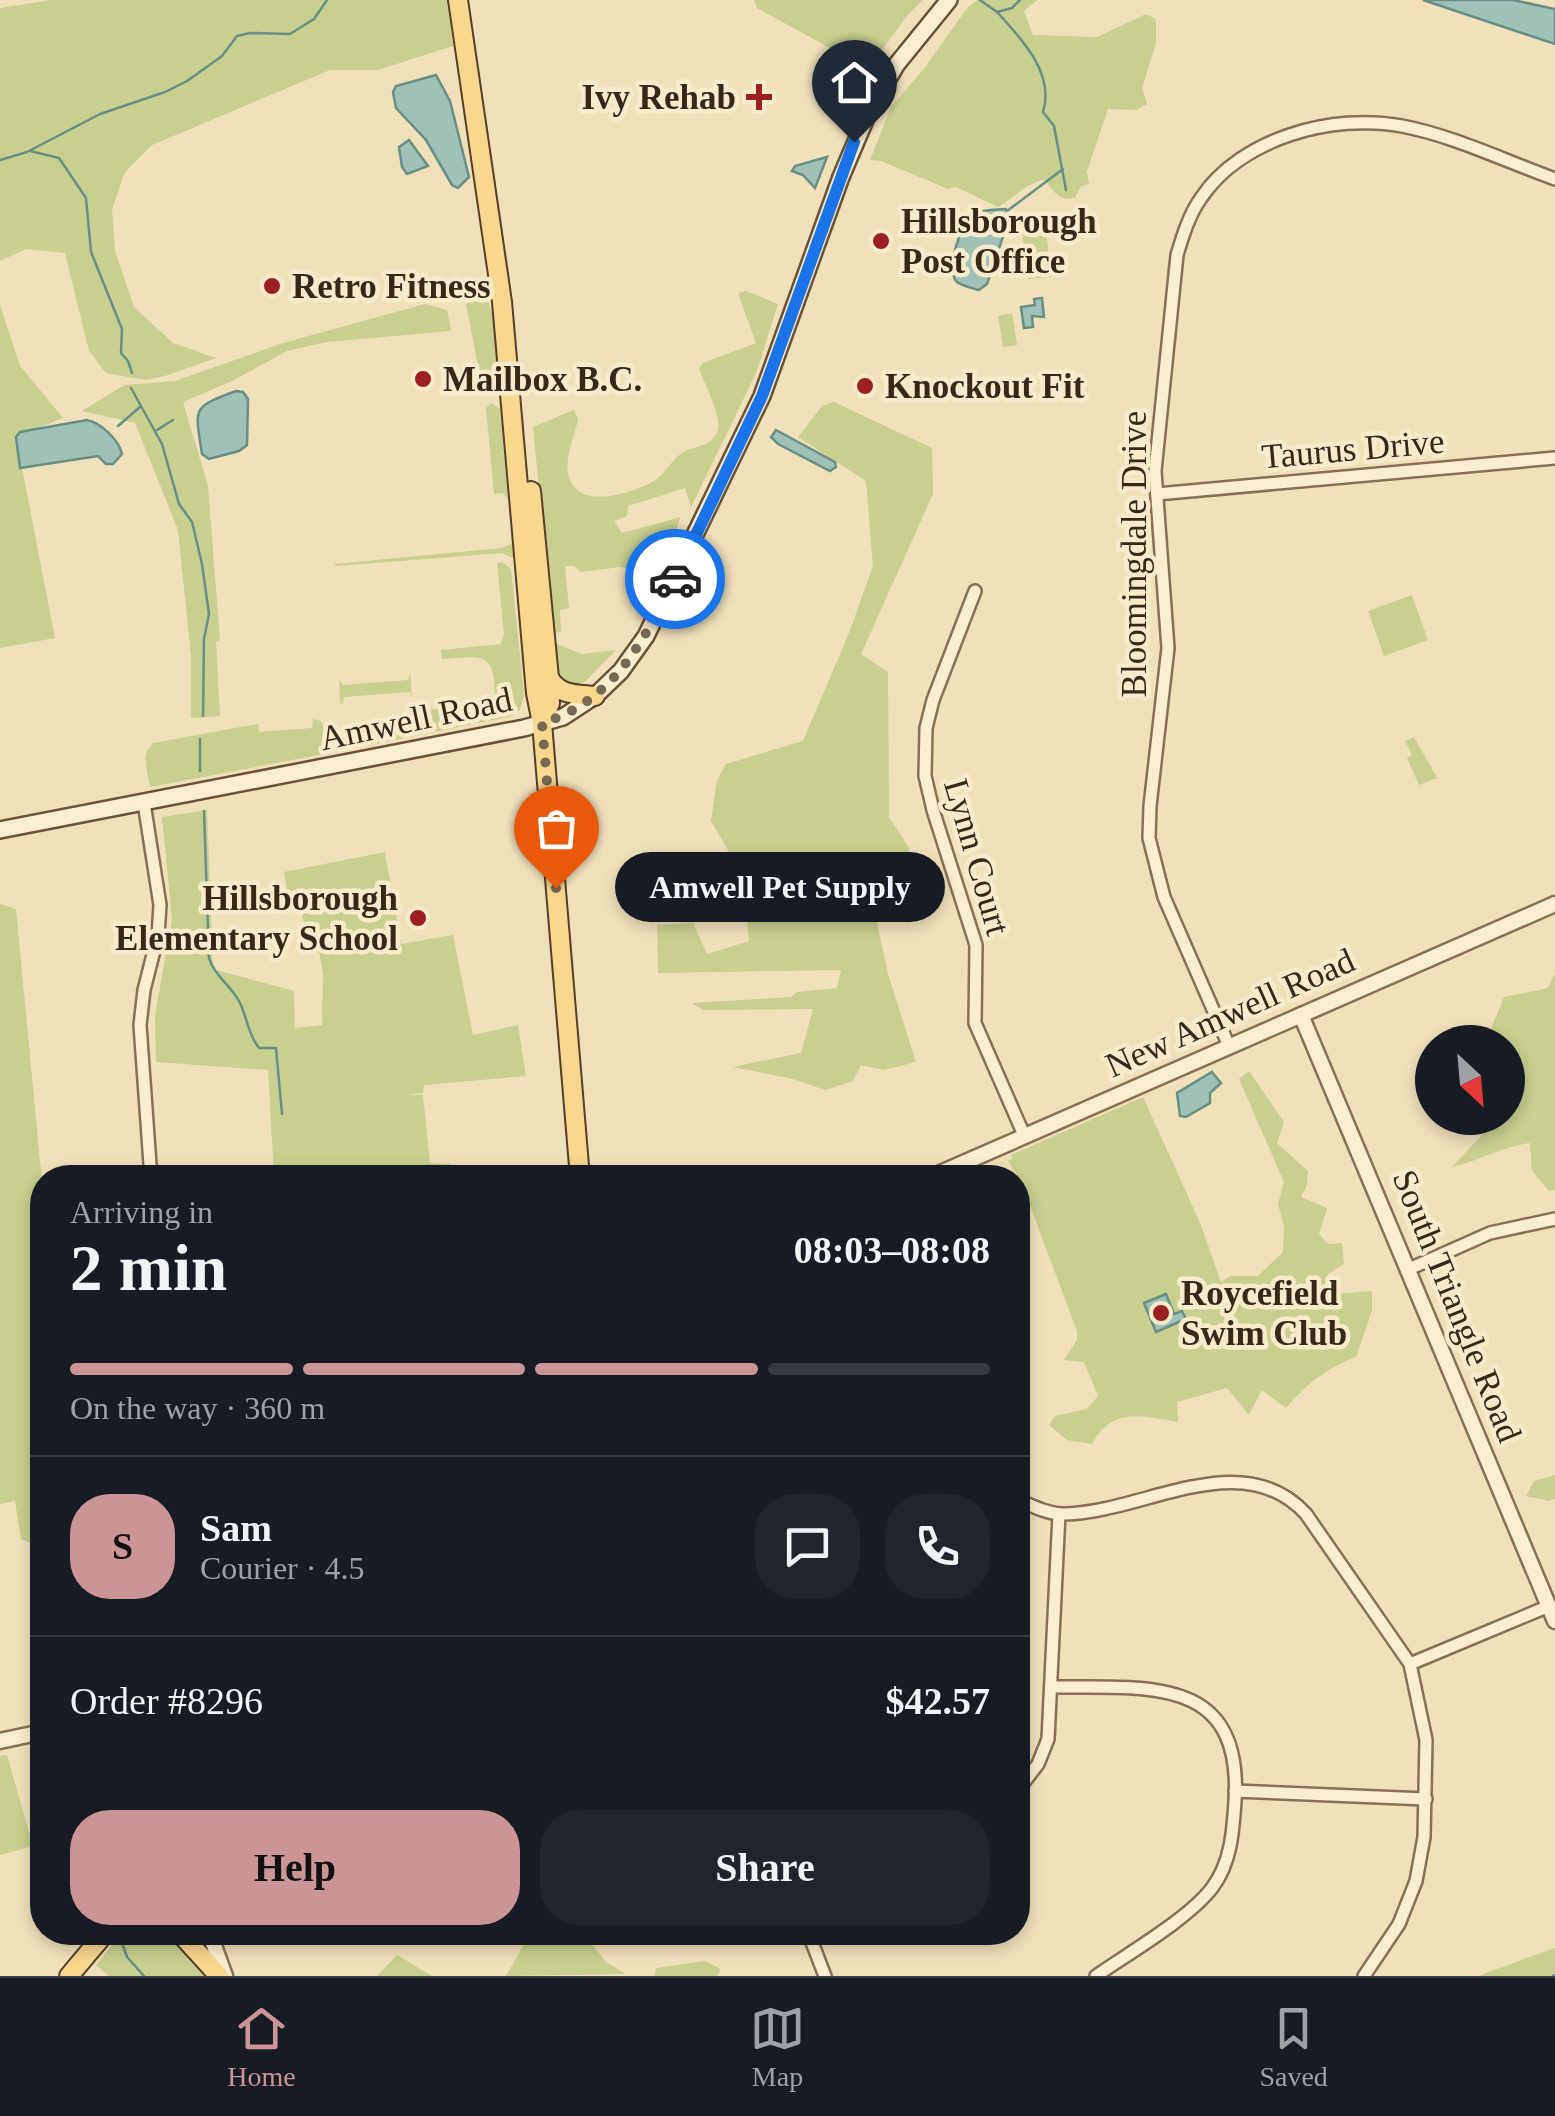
<!DOCTYPE html>
<meta charset="utf-8">
<style>
:root{--surface:#171b24;--page:#20242c;--text:#f1f3f6;--muted:#9ea1a6;--line:#363941;--accent:#cb9496}
body{margin:0;font-family:"Times New Roman",serif;background:var(--page);color:var(--text);height:100vh;display:flex;flex-direction:column;font-size:38px;white-space:nowrap}
*{box-sizing:border-box;margin:0}
p{font-size:32px;color:var(--muted)}
.icon{flex:none;width:55px;height:55px;fill:none;stroke:currentColor;stroke-width:2;stroke-linecap:round;stroke-linejoin:round}
.map{position:relative;flex:1;overflow:hidden}
.drawer{position:absolute;left:30px;top:1165px;width:1000px;height:780px;display:flex;flex-direction:column;background:var(--surface);border-radius:40px;box-shadow:0 5px 15px #0003}
.drawer>*{flex:none}
.needle{width:65px;rotate:154deg}
.buttons{position:absolute;left:1415px;top:1025px;display:grid;gap:20px}
.buttons a{display:grid;place-items:center;width:110px;height:110px;border-radius:50%;background:var(--surface);box-shadow:0 5px 15px #0003;font-size:50px}
.pin{position:absolute;display:grid;place-items:center;width:85px;height:85px;color:#fff;margin:-102px -42px;border-radius:50% 50% 50% 0;rotate:-45deg;box-shadow:0 0 10px #0007}
.pin .icon{rotate:45deg}
.courier{position:absolute;display:grid;place-items:center;width:100px;height:100px;margin:-50px;border:8px solid #1a73e8;border-radius:50%;background:#fff;color:#222;box-shadow:0 2px 12px #0007}
.bubble{position:absolute;height:70px;border-radius:35px;background:var(--surface);box-shadow:0 5px 15px #0003;font-size:32px;font-weight:700;line-height:70px;text-align:center}
.headline em{font-style:normal;font-weight:700}
.headline div{display:flex;flex-direction:column-reverse}
.headline{display:flex;align-items:center;justify-content:space-between;height:170px;padding:0 40px}
h1{font-size:65px;font-weight:700;line-height:75px}
.bar{display:grid;grid-template-columns:repeat(4,1fr);gap:15px 10px;align-content:center;height:120px;padding:0 40px}
.bar i{height:12px;border-radius:8px;background:var(--line)}
.bar .current{background:var(--accent)}
.bar p{grid-column:span 4}
.line{display:flex;align-items:center;gap:25px;padding:0 40px;border-top:2px solid var(--line)}
.line div{flex:1}
.round{display:grid;place-items:center;flex:none;width:105px;height:105px;border-radius:40px;background:var(--page)}
.cta{display:flex;gap:20px;margin-top:auto;padding:20px 40px}
.cta a{flex:1;height:115px;border-radius:40px;background:var(--accent);color:#111;font-size:40px;font-weight:700;line-height:115px;text-align:center}
.cta a+a{background:var(--page);color:var(--text)}
.tab-bar{display:flex;justify-content:space-around;align-items:center;height:140px;border-top:2px solid var(--line);background:var(--surface);font-size:28px;color:var(--muted)}
.tab-bar a{display:grid;justify-items:center;gap:5px}
.tab-bar .current{color:var(--accent)}
.map>svg:first-child{display:block}
.green{fill:#c8cf8f}
.water{fill:#a0c1b7;stroke:#678f85;stroke-width:2.5}
.lines{fill:none;stroke-linecap:round;stroke-linejoin:round}
.stream{stroke:#678f85;stroke-width:2.5}
.minor-casing{stroke:#897054;stroke-width:16}
.tertiary-casing{stroke:#897054;stroke-width:19}
.secondary-casing{stroke:#6b5137;stroke-width:20}
.primary-casing{stroke:#563e29;stroke-width:22}
.minor{stroke:#fbeecf;stroke-width:11}
.tertiary{stroke:#fbeecf;stroke-width:14}
.secondary{stroke:#fbeecf;stroke-width:15}
.primary{stroke:#f8d78f;stroke-width:18}
.done{stroke:#786952;stroke-width:10;stroke-dasharray:0 18}
.route{stroke:#1a73e8;stroke-width:12}
.poi-dot{fill:#9c2021;stroke:#f8ebcb;stroke-width:4}
.labels{text-anchor:middle;dominant-baseline:central;stroke-width:9;stroke-linejoin:round;paint-order:stroke}
.poi-label{font-size:35px;font-weight:bold;fill:#37281a;stroke:#f8ebcb;text-anchor:start}
.street-label{font-size:35px;fill:#37281a;stroke:#f8ebcb}
</style>
<div class="map">
<svg width="1555" height="1976" viewBox="0 0 1555 1976">
<rect width="100%" height="100%" fill="#f1e1bb"/>
<g class="green">
<polygon points="51,0 447,0 453,46 378,70 330,70 152,145 125,172 112,209 115,251 134,307 173,343 216,358 165,376 145,380 106,373 89,351 65,253 26,249 0,261 0,8"/>
<polygon points="754,0 923,0 907,16 868,69 757,8"/>
<path d="M978 0H1037L1024 11 1033 35 1097 37 1146 14 1156 19V43L1142 88 1147 104 1136 110 1108 109 1087 171 1089 184 1081 186 1075 198C1057 201 1055 191 1044 180 1026 183 1014 198 998 207L956 187 948 189 881 161 870 160 891 107 923 70 968 7Z"/>
<polygon points="1046,229 1051,277 1028,279 1022,231"/>
<polygon points="482,291 490,292 487,298 494,320 497,366 481,381 466,304 472,294"/>
<path d="M746 291 778 304 757 371 691 507 685 488 628 506 627 516 614 521 622 533 681 517C673 536 669 561 648 566L644 560 638 562 636 570 620 567 581 572 574 566H565L569 608 560 610 561 632 553 633 533 427 574 410 578 419C575 435 565 457 568 473 575 512 631 494 654 481 665 475 671 460 682 453 694 445 715 448 718 428 720 411 705 385 699 369L703 363 756 343 738 293Z"/>
<polygon points="425,304 447,310 451,331 327,342 287,351 232,381 183,402 208,486 220,640 216,642 220,716 191,718 191,656 178,530 135,423 82,411 124,385 175,381 283,343"/>
<polygon points="0,305 20,366 63,418 16,437 55,638 0,648"/>
<polygon points="1012,313 1017,345 1003,347 998,316"/>
<polygon points="834,402 932,448 933,494 861,654 888,672 889,817 910,849 893,892 875,913 888,974 916,1062 883,1070 861,1065 853,1081 825,1090 793,1079 733,1067 801,1053 813,1009 703,1010 692,1003 791,997 797,992 837,988 841,970 658,973 657,925 693,923 707,954 749,941 742,874 711,821 717,780 726,764 803,741 849,633 873,566 866,481 798,437 822,406"/>
<polygon points="491,403 500,409 508,499 503,493 494,494 486,408"/>
<polygon points="513,543 515,559 502,553 337,566 334,564 502,548"/>
<path d="M502 562 511 569 524 695 520 710 512 716 356 748 348 742 345 724 413 719V711L485 705 495 698C495 651 483 656 442 659L441 650 501 644 504 634 497 563Z"/>
<polygon points="1412,595 1428,640 1384,656 1368,611"/>
<polygon points="557,644 582,654 616,650 586,681 574,687 557,683 553,646"/>
<polygon points="410,672 412,699 410,692 344,697 343,704 340,703 339,679 343,685 408,680"/>
<path d="M313 719 321 721 325 732 324 754 150 787C148 772 140 754 153 743L258 724 259 732 312 728Z"/>
<polygon points="1414,737 1437,778 1419,785 1407,758 1412,755 1405,741"/>
<polygon points="207,810 213,969 294,991 295,1028 322,1025 323,973 316,935 307,936 301,909 287,889 284,872 385,852 401,944 453,935 473,1035 518,1025 526,1076 424,1085 423,1093 405,1095 423,1095 430,1163 450,1164 453,1177 274,1177 268,1070 156,1062 155,1015 172,920 162,817"/>
<polygon points="0,904 16,909 42,1182 42,1548 21,1539 15,1501 0,1504"/>
<path d="M1555 973V1190L1549 1191 1532 1171 1530 1143C1503 1146 1479 1161 1452 1167L1492 1124 1490 1118H1508V1042H1482L1486 1041 1504 997 1548 988Z"/>
<path d="M1249 1071 1284 1122 1277 1143 1308 1171 1307 1185 1301 1197 1327 1208 1319 1234 1328 1244 1342 1243 1344 1264 1328 1274 1324 1295 1372 1291V1311L1356 1357C1326 1369 1307 1383 1286 1408L1262 1390 1249 1415 1227 1388 1177 1402 1178 1422C1143 1416 1112 1406 1092 1444L1067 1440 1049 1425 1055 1416 1087 1409 1098 1396 1084 1362 1064 1360 1077 1340V1331L1020 1179 1008 1161 1012 1159 1011 1155 1143 1097 1201 1225 1221 1282 1230 1276H1258L1283 1252 1284 1226 1278 1204 1284 1182 1239 1079Z"/>
<polygon points="1555,1475 1555,1499 1548,1501 1526,1496 1534,1481"/>
<polygon points="7,1755 33,1846 0,1855 0,1756"/>
<polygon points="531,1932 583,1933 606,1962 626,1974 506,1976"/>
<path d="M122 1933C179 1933 171 1932 205 1976H109L96 1965Z"/>
<polygon points="1555,1948 1555,1976 1480,1976 1488,1972"/>
<polygon points="397,1955 432,1976 377,1976"/>
<polygon points="705,1961 721,1969 717,1976 655,1976 656,1968"/>
</g>
<g class="water">
<polygon points="1423,0 1513,0 1555,9 1555,44"/>
<polygon points="436,75 450,101 469,177 458,188 452,185 426,140 396,108 393,92 396,86"/>
<polygon points="409,140 428,166 407,174 402,167 399,147"/>
<polygon points="827,157 815,188 803,175 792,171 795,166"/>
<path d="M1006 209 1010 216 987 284 979 290C972 288 961 286 956 281 946 269 961 220 974 214 983 209 997 210 1006 209Z"/>
<polygon points="1042,298 1044,317 1032,316 1033,327 1024,328 1021,307 1035,305 1034,299"/>
<path d="M236 391 243 392 248 399 247 445 239 451 209 459 202 454C195 407 191 408 236 391Z"/>
<path d="M87 420C101 423 119 440 122 454L113 464H106L98 456 20 468 16 437 20 432Z"/>
<polygon points="776,430 835,462 836,467 830,471 778,444 771,437"/>
<polygon points="1212,1072 1221,1083 1210,1093 1210,1103 1186,1117 1180,1116 1177,1093"/>
<polygon points="1166,1294 1174,1314 1182,1311 1186,1319 1156,1332 1144,1303"/>
</g>
<g class="lines">
<g class="stream">
<polyline points="980,0 997,12 1012,8 1020,0"/>
<path d="M997 12C1022 39 1055 74 1043 112L1054 126 1066 190"/>
<polyline points="30,151 59,158 86,198 91,252 122,329 121,353 128,361 132,373"/>
<polyline points="0,160 27,152 100,114 165,92 187,81 222,56 237,36 250,33 290,34 314,19 327,0"/>
<polyline points="1007,211 1063,169"/>
<polyline points="131,388 162,444 179,504 192,522 202,564 209,614 204,639 203,716"/>
<polyline points="118,426 140,407"/>
<polyline points="157,430 173,420"/>
<polyline points="200,771 200,739"/>
<path d="M204 811 209 958C214 975 230 985 239 1001 247 1016 248 1035 259 1048H276L282 1114"/>
<polyline points="121,1940 127,1957 144,1976"/>
<polyline points="1553,1976 1555,1975"/>
</g>
<defs>
<g id="minor">
<polyline points="1157,494 1555,458"/>
<polyline points="975,591 933,700 926,728 925,776 933,810 976,945 975,1023 1024,1135"/>
<polyline points="144,803 160,905 158,935 144,990 140,1025 151,1178"/>
<path d="M1229 1046 1164 897 1149 838 1150 806 1168 648 1155 471 1177 255C1183 235 1189 215 1201 198 1241 138 1333 113 1402 126 1454 136 1505 161 1555 179"/>
<polyline points="1409,1269 1490,1233 1555,1219"/>
<path d="M1018 1500C1031 1505 1047 1514 1062 1514 1142 1514 1241 1443 1306 1514L1410 1664 1426 1740 1424 1837 1416 1881 1399 1924 1364 1976"/>
<polyline points="1410,1664 1549,1606"/>
<path d="M1052 1687C1146 1688 1243 1674 1235 1801 1233 1832 1231 1863 1212 1888 1188 1919 1129 1953 1096 1976"/>
<polyline points="1018,1790 1038,1764 1048,1739 1059,1514"/>
<polyline points="1235,1791 1426,1799"/>
<polyline points="808,1932 825,1976"/>
</g>
<g id="tertiary">
<polyline points="1301,1015 1555,1621"/>
<polyline points="929,1178 1555,904"/>
<polyline points="0,1741 42,1732"/>
<polyline points="209,1932 225,1976"/>
</g>
<polyline id="secondary" points="0,830 524,728 563,717 595,696 621,671 646,636 762,396 841,177 869,111 897,64 949,0"/>
<g id="primary">
<polyline points="458,0 502,302 536,693 542,723 580,1178"/>
<polyline points="531,491 549,678 550,703 544,718"/>
<path d="M549 678C560 696 576 694 595 696"/>
<polyline points="179,1932 219,1976"/>
<polyline points="69,1976 106,1932"/>
</g>
</defs>
<use href="#minor" class="minor-casing"/>
<use href="#tertiary" class="tertiary-casing"/>
<use href="#secondary" class="secondary-casing"/>
<use href="#primary" class="primary-casing"/>
<use href="#minor" class="minor"/>
<use href="#tertiary" class="tertiary"/>
<use href="#secondary" class="secondary"/>
<use href="#primary" class="primary"/>
</g>
<g class="lines">
<path class="done" d="M556 888 542 723C613 702 644 640 675 579"/>
<polyline class="route" points="675,579 762,396 854,142"/>
</g>
<g class="poi-dot">
<path d="M754 82h10v10h10v10h-10v10h-10v-10h-10v-10h10z"/>
<circle cx="881" cy="241" r="10"/>
<circle cx="272" cy="286" r="10"/>
<circle cx="423" cy="379" r="10"/>
<circle cx="865" cy="386" r="10"/>
<circle cx="418" cy="918" r="10"/>
<circle cx="1161" cy="1313" r="10"/>
</g>
<g class="labels">
<g class="poi-label">
<text x="736" y="97" text-anchor="end">Ivy Rehab</text>
<text x="901" y="221">Hillsborough<tspan x="901" dy="40">Post Office</tspan></text>
<text x="292" y="286">Retro Fitness</text>
<text x="443" y="379">Mailbox B.C.</text>
<text x="885" y="386">Knockout Fit</text>
<text x="398" y="898" text-anchor="end">Hillsborough<tspan x="398" dy="40">Elementary School</tspan></text>
<text x="1181" y="1293">Roycefield<tspan x="1181" dy="40">Swim Club</tspan></text>
</g>
<g class="street-label">
<text transform="translate(1353 449) rotate(-5)">Taurus Drive</text>
<text transform="translate(1134 554) rotate(-90)">Bloomingdale Drive</text>
<text transform="translate(416 719) rotate(-12)">Amwell Road</text>
<text transform="translate(977 857) rotate(74)">Lynn Court</text>
<text transform="translate(1230 1013) rotate(-24)">New Amwell Road</text>
<text transform="translate(1457 1306) rotate(68)">South Triangle Road</text>
</g>
</g>
</svg>
<div class="buttons">
<a><svg class="needle" viewBox="-14 -14 28 28"><path d="M0-13l5 13h-10z" fill="#e53935"/><path d="M0 13l5-13h-10z" fill="#9ea1a6"/></svg></a>
</div>
<div class="pin" style="left:556px;top:888px;background:#ea580c"><svg class="icon" aria-label="bag" viewBox="0 0 24 24"><path d="M5 8h14l-1 12H6zM9 8a3 3 0 0 1 6 0"/></svg></div>
<div class="pin" style="left:854px;top:142px;background:#1f2937"><svg class="icon" aria-label="home" viewBox="0 0 24 24"><path d="M3 11l9-7 9 7M6 9v11h12V9"/></svg></div>
<div class="courier" style="left:675px;top:579px"><svg class="icon" aria-label="car" viewBox="0 0 24 24"><path d="M5 17H2v-5l4-1 3-4h7l3 4 3 1v5h-3M9 17h6M6 11h13"/><circle cx="7" cy="17" r="2"/><circle cx="17" cy="17" r="2"/></svg></div>
<div class="bubble" style="left:615px;top:852px;width:330px">Amwell Pet Supply</div>
<section class="drawer">
<div class="headline"><div><h1>2 min</h1><p>Arriving in</p></div><em>08:03–08:08</em></div>
<div class="bar"><i class="current"></i><i class="current"></i><i class="current"></i><i></i><p>On the way · 360 m</p></div>
<div class="line" style="height:180px"><b class="round" style="background:var(--accent);color:#111">S</b><div><b>Sam</b><p>Courier · 4.5</p></div><a class="round"><svg class="icon" aria-label="chat" viewBox="0 0 24 24"><path d="M4 5h16v11H9l-5 4z"/></svg></a><a class="round"><svg class="icon" aria-label="phone" viewBox="0 0 24 24"><path d="M5 4h4l2 5-3 2q2 4 5 5l2-3 5 2v4C11 20 4 13 5 4z"/></svg></a></div>
<div class="line" style="height:130px"><div>Order #8296</div><b>$42.57</b></div>
<div class="cta"><a>Help</a><a>Share</a></div>
</section>
</div>
<nav class="tab-bar">
<a class="current"><svg class="icon" aria-label="home" viewBox="0 0 24 24"><path d="M3 11l9-7 9 7M6 9v11h12V9"/></svg>Home</a>
<a><svg class="icon" aria-label="map" viewBox="0 0 24 24"><path d="M3 6l6-2 6 2 6-2v14l-6 2-6-2-6 2zM9 4v14M15 6v14"/></svg>Map</a>
<a><svg class="icon" aria-label="saved" viewBox="0 0 24 24"><path d="M7 4h10v16l-5-4-5 4z"/></svg>Saved</a>
</nav>
